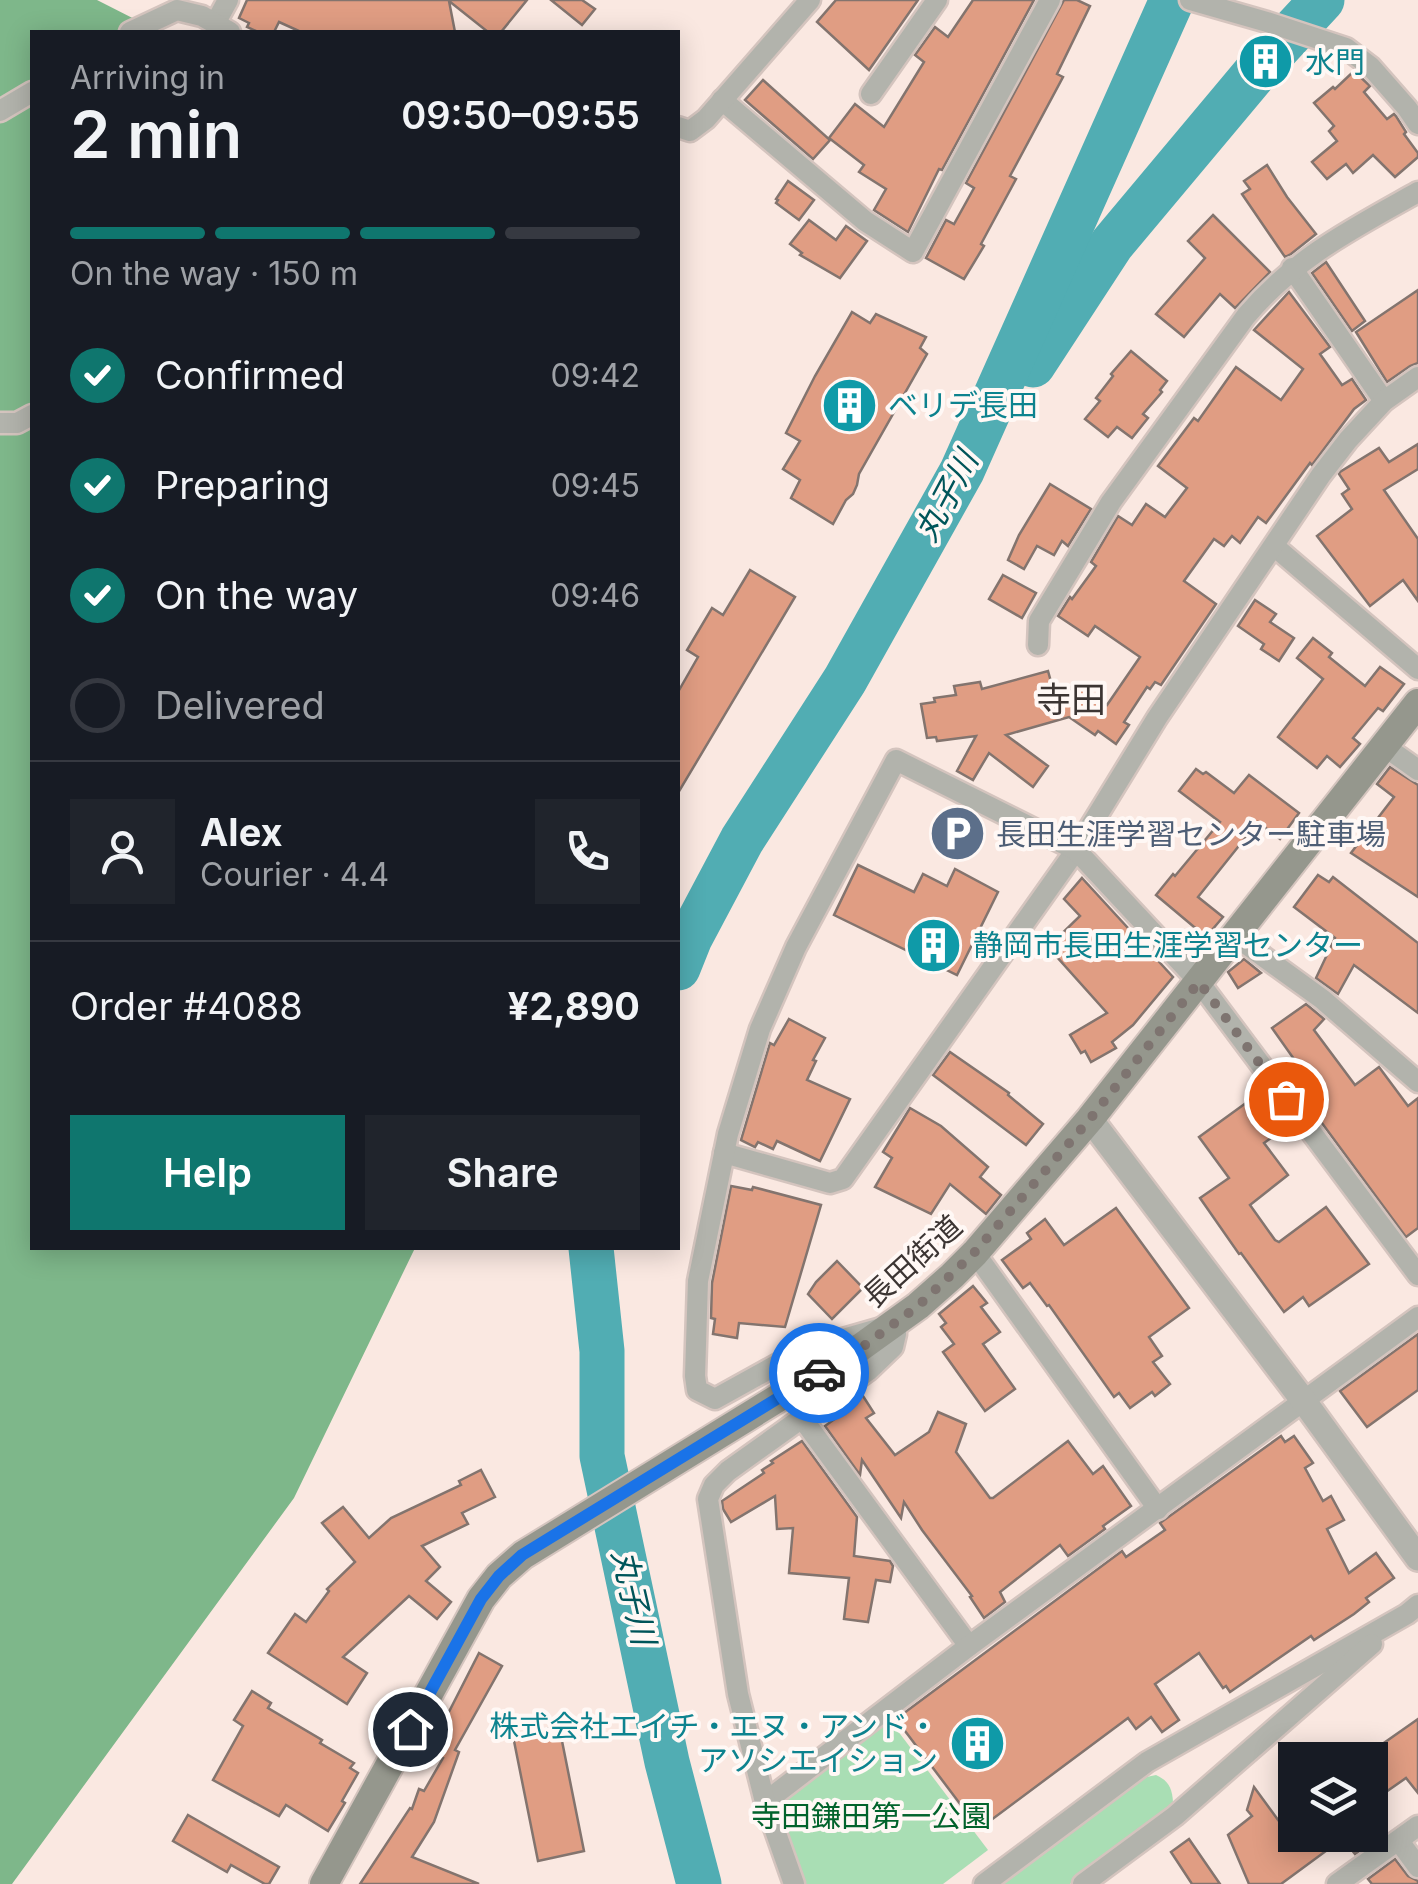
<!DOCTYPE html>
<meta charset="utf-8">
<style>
:root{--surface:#171b24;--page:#20242c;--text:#f1f3f6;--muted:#9ea1a6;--line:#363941;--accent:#0f766e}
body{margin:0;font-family:Inter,"Noto Sans JP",sans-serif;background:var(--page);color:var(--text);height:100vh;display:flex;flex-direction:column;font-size:38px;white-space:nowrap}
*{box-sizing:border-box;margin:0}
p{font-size:32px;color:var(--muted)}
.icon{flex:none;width:55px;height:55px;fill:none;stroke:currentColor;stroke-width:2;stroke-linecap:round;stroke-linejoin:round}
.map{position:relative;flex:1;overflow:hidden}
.panel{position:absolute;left:30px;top:30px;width:650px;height:1220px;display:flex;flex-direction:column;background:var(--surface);border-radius:0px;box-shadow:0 5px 25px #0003}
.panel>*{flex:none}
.buttons{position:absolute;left:1278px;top:1742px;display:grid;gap:20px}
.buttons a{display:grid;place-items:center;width:110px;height:110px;border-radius:0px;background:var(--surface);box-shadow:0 5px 25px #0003;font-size:50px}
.pin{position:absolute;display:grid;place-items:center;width:85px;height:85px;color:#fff;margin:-42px;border:5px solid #fff;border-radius:50%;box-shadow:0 2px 10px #0007}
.courier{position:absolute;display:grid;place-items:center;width:100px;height:100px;margin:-50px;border:8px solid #1a73e8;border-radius:50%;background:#fff;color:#222;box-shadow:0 2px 12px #0007}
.overview em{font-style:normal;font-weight:600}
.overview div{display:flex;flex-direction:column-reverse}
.overview{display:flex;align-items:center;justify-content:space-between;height:170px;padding:0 40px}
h1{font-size:65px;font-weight:600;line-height:75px}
.bar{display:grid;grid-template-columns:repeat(4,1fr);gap:15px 10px;align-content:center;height:120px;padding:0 40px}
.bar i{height:12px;border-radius:8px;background:var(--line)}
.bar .current{background:var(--accent)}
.bar p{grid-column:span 4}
.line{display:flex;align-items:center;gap:25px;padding:0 40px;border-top:2px solid var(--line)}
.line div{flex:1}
.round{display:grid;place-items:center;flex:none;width:105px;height:105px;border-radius:0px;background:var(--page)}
ol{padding:0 40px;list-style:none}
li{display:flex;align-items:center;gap:30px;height:110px}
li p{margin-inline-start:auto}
li .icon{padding:10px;border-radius:50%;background:var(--accent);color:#fff;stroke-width:4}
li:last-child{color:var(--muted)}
li i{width:55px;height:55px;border:5px solid var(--line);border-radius:50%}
.button{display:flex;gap:20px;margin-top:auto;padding:20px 40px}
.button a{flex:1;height:115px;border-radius:0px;background:var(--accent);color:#fff;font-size:40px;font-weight:600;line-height:115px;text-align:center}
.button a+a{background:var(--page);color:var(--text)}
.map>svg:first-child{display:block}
.green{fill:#a9deb4}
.forest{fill:#7eb78a}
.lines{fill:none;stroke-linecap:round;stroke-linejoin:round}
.river{stroke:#51adb3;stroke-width:45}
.building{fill:#e09d83;stroke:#83746e;stroke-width:2.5}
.minor-casing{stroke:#d4c4be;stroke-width:25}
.tertiary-casing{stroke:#d4c4be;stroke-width:30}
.secondary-casing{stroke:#d4c4be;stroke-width:32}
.minor{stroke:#b2b3ac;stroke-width:20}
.tertiary{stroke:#b2b3ac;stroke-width:25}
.secondary{stroke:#95978d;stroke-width:28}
.done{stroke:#7e7470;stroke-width:10;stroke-dasharray:0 18}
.route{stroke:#1a73e8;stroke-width:12}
.labels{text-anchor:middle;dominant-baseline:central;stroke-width:8;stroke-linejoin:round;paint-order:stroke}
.culture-label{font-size:30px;fill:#0d838f;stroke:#fff8f5;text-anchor:start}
.service-label{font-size:30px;fill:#4e5e75;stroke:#fff8f5;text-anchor:start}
.street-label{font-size:30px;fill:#3c3533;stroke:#fff8f5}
.park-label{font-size:30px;fill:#02632c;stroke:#fff8f5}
.water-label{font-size:32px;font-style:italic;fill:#00555a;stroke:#fff8f5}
.quarter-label{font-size:35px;fill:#3c3533;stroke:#fff8f5}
</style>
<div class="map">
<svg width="1418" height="1884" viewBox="0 0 1418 1884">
<rect width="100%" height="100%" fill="#fae8e1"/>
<g class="green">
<polygon points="888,1718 988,1850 943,1884 805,1884 777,1800"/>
<path d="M1156 1775C1169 1781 1172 1788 1173 1802L1165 1813 1070 1884H1001L1130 1785 1142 1778Z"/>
</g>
<polygon class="forest" points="0,0 97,0 160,32 32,32 32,1248 415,1248 294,1498 12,1884 0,1884"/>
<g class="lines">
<g class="river">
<polyline points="1033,365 1112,244 1261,66 1322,0"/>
<polyline points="678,968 690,938 742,840 845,680 962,471 1172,0"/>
<polyline points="591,1248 602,1351 602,1456 667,1762 699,1884"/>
</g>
</g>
<g class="building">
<polygon points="247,0 527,0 501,32 488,32 449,1 455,32 301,32 279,22 274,32 258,32 247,27 249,23 239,18"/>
<polygon points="551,0 582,0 595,9 582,25"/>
<polygon points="836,0 918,0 869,70 817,22"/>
<polygon points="973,0 1034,0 942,170 939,169 908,232 874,210 886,189 859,172 864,165 829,138 855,104 884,127 924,62 915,55 935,27 948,37"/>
<polygon points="1064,0 1077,0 1090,6 1057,74 1063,77 1010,176 1016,179 981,244 984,246 964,279 926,258 946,220 954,224 974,188 966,183"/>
<polygon points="1257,38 1290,72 1276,86 1243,52"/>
<polygon points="1354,71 1370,86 1364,92 1387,119 1394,114 1396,116 1406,132 1404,134 1418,153 1418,157 1395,177 1373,155 1353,173 1346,164 1327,179 1312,162 1337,141 1329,131 1334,126 1314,103 1333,87 1335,89"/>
<polygon points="763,80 830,140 813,159 745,100"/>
<polygon points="1267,165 1287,197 1316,234 1291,254 1285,257 1242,194 1250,189 1244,181"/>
<polygon points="788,181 814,200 799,220 776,203 778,200 776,199"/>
<polygon points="1213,215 1270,272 1235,308 1220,294 1184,337 1156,314 1205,258 1188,241"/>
<polygon points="809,220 836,240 846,226 867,241 840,278 800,255 802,253 790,244"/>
<polygon points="1326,262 1365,321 1352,331 1312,273"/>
<polygon points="1418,290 1418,363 1410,366 1387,382 1356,332"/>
<polygon points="1289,292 1330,347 1320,354 1342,385 1352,379 1366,400 1354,409 1312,465 1310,463 1266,523 1258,517 1240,543 1232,536 1224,546 1214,539 1184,581 1216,604 1161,685 1155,682 1150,689 1147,687 1124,722 1129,725 1116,744 1098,731 1095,735 1069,717 1006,735 1048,766 1033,787 989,753 973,780 957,771 976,736 937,741 936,737 927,738 921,704 935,702 934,698 956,695 954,686 980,682 982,689 1048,671 1058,707 1074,683 1107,705 1140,657 1095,626 1088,636 1058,616 1070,597 1072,599 1096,566 1091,562 1118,516 1132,525 1146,504 1165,517 1187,488 1158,466 1194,418 1198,421 1236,367 1281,400 1303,369 1254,330"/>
<polygon points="852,312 870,323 876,314 926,337 920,348 927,354 859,474 857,485 853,494 846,500 833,524 791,498 800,480 783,469 800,441 786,433 815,376"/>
<polygon points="1131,351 1167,381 1160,390 1162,392 1143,414 1148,418 1132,438 1117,427 1108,437 1085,419 1100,401 1096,398 1113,376 1111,374"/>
<polygon points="1418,444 1418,469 1384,490 1418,539 1418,601 1403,580 1370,606 1317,536 1352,509 1342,494 1349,489 1339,474 1340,472 1379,448 1389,462"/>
<polygon points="1050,484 1091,509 1068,546 1062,541 1054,555 1037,546 1024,569 1008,560 1019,535"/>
<polygon points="750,570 795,597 678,793 678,692 698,657 687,650 712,608 723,615"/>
<polygon points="1003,575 1036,593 1022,618 989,599"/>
<polygon points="1255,600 1276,614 1270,622 1294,638 1279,661 1261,649 1264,644 1238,626"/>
<polygon points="1313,638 1332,653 1329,657 1365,686 1380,667 1404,684 1383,711 1378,708 1353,738 1360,744 1340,767 1327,756 1317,768 1278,737 1323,679 1297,658"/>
<polygon points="1390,767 1418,785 1418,897 1351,853 1394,797 1377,784"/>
<polygon points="1196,769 1203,774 1206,772 1234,793 1249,775 1299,813 1280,839 1258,822 1198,897 1223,917 1206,937 1156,895 1173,874 1175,876 1220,822 1179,791"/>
<polygon points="858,865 914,892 923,874 947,886 955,869 998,892 957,975 834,915"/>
<polygon points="1318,875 1329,882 1333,877 1418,943 1418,1013 1354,965 1338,994 1316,978 1335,938 1294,907"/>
<polygon points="1082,878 1173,977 1133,1025 1112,1042 1116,1048 1091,1062 1085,1051 1081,1053 1070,1035 1107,1013 1048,947 1080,916 1064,899"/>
<polygon points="1244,959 1261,973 1238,988 1228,972"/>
<polygon points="1306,1004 1324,1019 1314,1030 1355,1085 1379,1067 1408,1106 1418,1098 1418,1228 1406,1237 1316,1115 1325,1109 1320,1103 1323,1100 1272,1028"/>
<polygon points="789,1019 825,1038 813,1060 816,1061 807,1080 850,1099 820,1161 777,1141 773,1149 758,1142 755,1147 741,1140 770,1043 774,1045"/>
<polygon points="950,1052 1009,1093 1008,1095 1043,1124 1026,1145 933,1075"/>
<polygon points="1257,1095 1282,1130 1264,1143 1288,1175 1250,1205 1275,1240 1279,1242 1326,1207 1369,1264 1309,1306 1303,1297 1284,1312 1241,1253 1239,1254 1200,1198 1229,1178 1199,1137"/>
<polygon points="910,1108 941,1126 988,1167 980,1177 1001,1195 986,1214 950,1184 931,1214 875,1187 892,1158 883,1152"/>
<polygon points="731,1186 752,1190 753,1187 821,1205 785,1327 739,1323 737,1338 713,1334 715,1319 711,1318 712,1283"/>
<polygon points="1116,1208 1189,1308 1149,1337 1162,1356 1153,1362 1170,1384 1155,1396 1152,1392 1130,1408 1119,1393 1114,1397 1049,1305 1047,1306 1030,1283 1023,1288 1002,1260 1031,1239 1027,1233 1045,1219 1064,1245"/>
<polygon points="837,1261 863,1288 832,1319 808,1294 816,1282"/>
<polygon points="973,1286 987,1303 981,1307 1000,1332 983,1344 1015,1389 985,1411 943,1352 954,1344 941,1327 946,1323 939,1314"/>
<polygon points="1418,1334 1418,1390 1367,1427 1340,1391"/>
<polygon points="861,1393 874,1413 866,1418 895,1455 929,1432 938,1412 966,1424 956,1452 990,1498 993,1498 1068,1441 1093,1474 1103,1466 1131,1506 1103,1526 1105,1529 1068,1556 1060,1545 1000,1592 1005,1602 984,1618 970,1597 972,1596 922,1530 904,1502 901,1518 862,1460 860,1475 825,1426 843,1413 840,1408"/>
<polygon points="1281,1436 1285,1442 1294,1436 1313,1463 1305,1468 1323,1501 1331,1496 1344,1520 1327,1529 1349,1573 1376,1553 1394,1578 1366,1598 1369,1602 1354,1614 1314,1640 1311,1636 1230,1692 1226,1686 1223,1688 1199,1653 1155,1684 1179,1720 1162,1732 1151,1717 1136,1729 1128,1718 979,1829 896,1719 1122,1551 1126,1557 1165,1530 1160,1523"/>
<polygon points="802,1441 857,1517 854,1556 890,1561 893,1566 890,1582 876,1580 868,1622 844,1619 849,1578 789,1573 793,1528 777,1529 775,1496 731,1522 723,1509 722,1501 764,1473 762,1470 773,1463 771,1461"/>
<polygon points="481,1470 495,1497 462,1513 468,1524 422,1546 440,1567 426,1581 451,1602 437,1619 409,1596 343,1657 367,1673 347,1704 268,1653 295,1614 306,1622 329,1591 327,1589 355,1562 322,1523 343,1507 369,1538 391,1518 461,1485 459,1481"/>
<polygon points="479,1653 502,1666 455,1750 459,1752 434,1822 412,1857 479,1884 360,1884 410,1808 412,1809 419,1789 424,1791 443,1758 429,1751"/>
<polygon points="252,1691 271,1703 268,1708 322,1740 320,1743 354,1763 350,1768 358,1773 342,1801 345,1803 328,1831 286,1805 279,1816 213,1780 243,1726 234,1720"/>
<polygon points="1418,1719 1418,1793 1406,1778 1370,1803 1370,1757 1383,1747 1381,1745"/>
<polygon points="559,1726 584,1851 538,1861 513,1736"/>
<polygon points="1254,1787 1289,1835 1330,1848 1281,1884 1249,1884 1228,1835 1252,1816 1247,1810"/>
<polygon points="1370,1812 1386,1832 1355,1854 1340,1835 1370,1835"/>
<polygon points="188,1815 279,1867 269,1884 265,1884 231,1865 227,1872 173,1841"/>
<polygon points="1189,1839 1220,1884 1192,1884 1171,1852"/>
<polygon points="1395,1859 1408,1876 1418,1881 1418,1884 1372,1884 1368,1879"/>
</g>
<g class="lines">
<defs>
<g id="minor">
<polyline points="1190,0 1267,22 1346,48 1371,67 1407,108 1418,124"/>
<polyline points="216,22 228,0"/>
<polyline points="130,32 177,10 202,16 230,32"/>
<polyline points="871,94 937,0"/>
<polyline points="722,100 865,221 913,252 1050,0"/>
<polyline points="0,111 32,92"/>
<polyline points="678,127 690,131 706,119 810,0"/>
<polyline points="1292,268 1384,401"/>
<polyline points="0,423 17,423 32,415"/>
<polyline points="1274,546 1418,669"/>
<path d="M1038 645 1039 621 1111 502 1246 316C1296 257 1352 229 1418 192"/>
<polyline points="1384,746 1418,770"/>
<polyline points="1235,936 1322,999 1418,1082"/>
<polyline points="724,1153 830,1183 843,1179 1076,850 1157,718 1321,475 1348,440 1384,401 1418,377"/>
<polyline points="975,1253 1158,1509"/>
<polyline points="802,1418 969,1646"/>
<polyline points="765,1802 969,1646 1418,1317"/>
<polyline points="1399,1841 1418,1867"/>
<polyline points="794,1884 765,1802 738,1694 708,1499 714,1485 728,1471 869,1370 893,1347 896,1334 895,1324 815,1347 789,1358 715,1399 697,1390 695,1376 698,1281 728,1134 760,1029 796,947 896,760 1076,850 1199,982 1418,1275"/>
<polyline points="984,1884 1147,1762 1407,1614 1418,1605"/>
<polyline points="1083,1884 1175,1816 1372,1644"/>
<polyline points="1337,1884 1418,1826"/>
</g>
<polyline id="tertiary" points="1090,1119 1303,1400 1418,1558"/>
<polyline id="secondary" points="324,1884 481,1599 499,1576 523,1555 861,1347 918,1306 952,1276 975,1253 1090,1119 1418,703"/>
</defs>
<use href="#minor" class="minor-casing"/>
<use href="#tertiary" class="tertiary-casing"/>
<use href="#secondary" class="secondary-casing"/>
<use href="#minor" class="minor"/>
<use href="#tertiary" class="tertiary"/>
<use href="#secondary" class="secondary"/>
</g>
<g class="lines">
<polyline class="done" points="819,1373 861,1348 918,1306 974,1253 1090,1119 1199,982 1286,1099"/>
<polyline class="route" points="410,1729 481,1599 499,1576 522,1555 819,1373"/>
</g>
<defs>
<symbol id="building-disc" viewBox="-11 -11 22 22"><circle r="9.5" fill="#0f9aa8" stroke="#fff8f5"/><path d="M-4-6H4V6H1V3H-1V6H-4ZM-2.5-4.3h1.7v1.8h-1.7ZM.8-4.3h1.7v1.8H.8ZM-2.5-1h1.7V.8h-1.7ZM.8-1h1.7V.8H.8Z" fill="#fff"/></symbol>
<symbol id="parking-disc" viewBox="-11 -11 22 22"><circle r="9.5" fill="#5c6f8a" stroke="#fff8f5"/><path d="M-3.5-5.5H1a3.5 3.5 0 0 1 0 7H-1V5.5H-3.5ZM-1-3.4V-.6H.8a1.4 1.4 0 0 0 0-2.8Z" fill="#fff"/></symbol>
</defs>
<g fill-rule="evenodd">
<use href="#building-disc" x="1234" y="30" width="63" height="63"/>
<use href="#building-disc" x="818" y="374" width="63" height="63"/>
<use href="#parking-disc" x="926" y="802" width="63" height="63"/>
<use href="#building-disc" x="902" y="914" width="63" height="63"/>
<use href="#building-disc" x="946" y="1712" width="63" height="63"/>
</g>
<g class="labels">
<g class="culture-label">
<text x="1305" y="62">水門</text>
<text x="888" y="405">ベリデ長田</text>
<text x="973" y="945">静岡市長田生涯学習センター</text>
<text x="938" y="1726" text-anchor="end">株式会社エイチ・エヌ・アンド・<tspan x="938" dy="34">アソシエイション</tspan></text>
</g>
<g class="service-label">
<text x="996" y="834">長田生涯学習センター駐車場</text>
</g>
<g class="street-label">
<text transform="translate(912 1261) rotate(-42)">長田街道</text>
</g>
<g class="park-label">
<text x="871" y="1816">寺田鎌田第一公園</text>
</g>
<g class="water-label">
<text transform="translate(946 496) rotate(-62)">丸子川</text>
<text transform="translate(634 1597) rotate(77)">丸子川</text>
</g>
<g class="quarter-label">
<text x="1071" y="699">寺田</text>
</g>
</g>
</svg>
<div class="buttons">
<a><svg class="icon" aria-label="layers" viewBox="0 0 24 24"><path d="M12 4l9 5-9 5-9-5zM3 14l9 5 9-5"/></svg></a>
</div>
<div class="pin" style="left:1286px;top:1099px;background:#ea580c"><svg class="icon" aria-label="bag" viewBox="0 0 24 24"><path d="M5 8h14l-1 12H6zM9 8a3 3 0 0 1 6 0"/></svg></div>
<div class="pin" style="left:410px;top:1729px;background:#1f2937"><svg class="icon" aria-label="home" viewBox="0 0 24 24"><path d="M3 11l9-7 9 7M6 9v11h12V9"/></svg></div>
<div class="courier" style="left:819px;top:1373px"><svg class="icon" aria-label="car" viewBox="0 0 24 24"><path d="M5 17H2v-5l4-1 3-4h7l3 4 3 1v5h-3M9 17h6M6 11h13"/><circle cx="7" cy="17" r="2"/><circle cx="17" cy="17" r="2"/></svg></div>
<section class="panel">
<div class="overview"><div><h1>2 min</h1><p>Arriving in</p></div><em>09:50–09:55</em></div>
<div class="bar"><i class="current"></i><i class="current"></i><i class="current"></i><i></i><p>On the way · 150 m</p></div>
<ol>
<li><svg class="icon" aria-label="check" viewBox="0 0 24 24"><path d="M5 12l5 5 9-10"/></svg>Confirmed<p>09:42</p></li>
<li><svg class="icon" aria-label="check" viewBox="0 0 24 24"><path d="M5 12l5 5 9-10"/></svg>Preparing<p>09:45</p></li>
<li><svg class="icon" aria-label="check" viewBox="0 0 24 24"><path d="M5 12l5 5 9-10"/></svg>On the way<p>09:46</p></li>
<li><i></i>Delivered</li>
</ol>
<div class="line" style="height:180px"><a class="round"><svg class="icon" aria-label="person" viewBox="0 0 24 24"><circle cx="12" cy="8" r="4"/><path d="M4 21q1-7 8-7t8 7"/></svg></a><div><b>Alex</b><p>Courier · 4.4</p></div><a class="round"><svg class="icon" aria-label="phone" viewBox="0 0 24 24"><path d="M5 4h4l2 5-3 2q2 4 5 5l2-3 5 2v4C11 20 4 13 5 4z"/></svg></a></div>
<div class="line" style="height:130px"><div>Order #4088</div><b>¥2,890</b></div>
<div class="button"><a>Help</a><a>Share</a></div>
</section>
</div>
